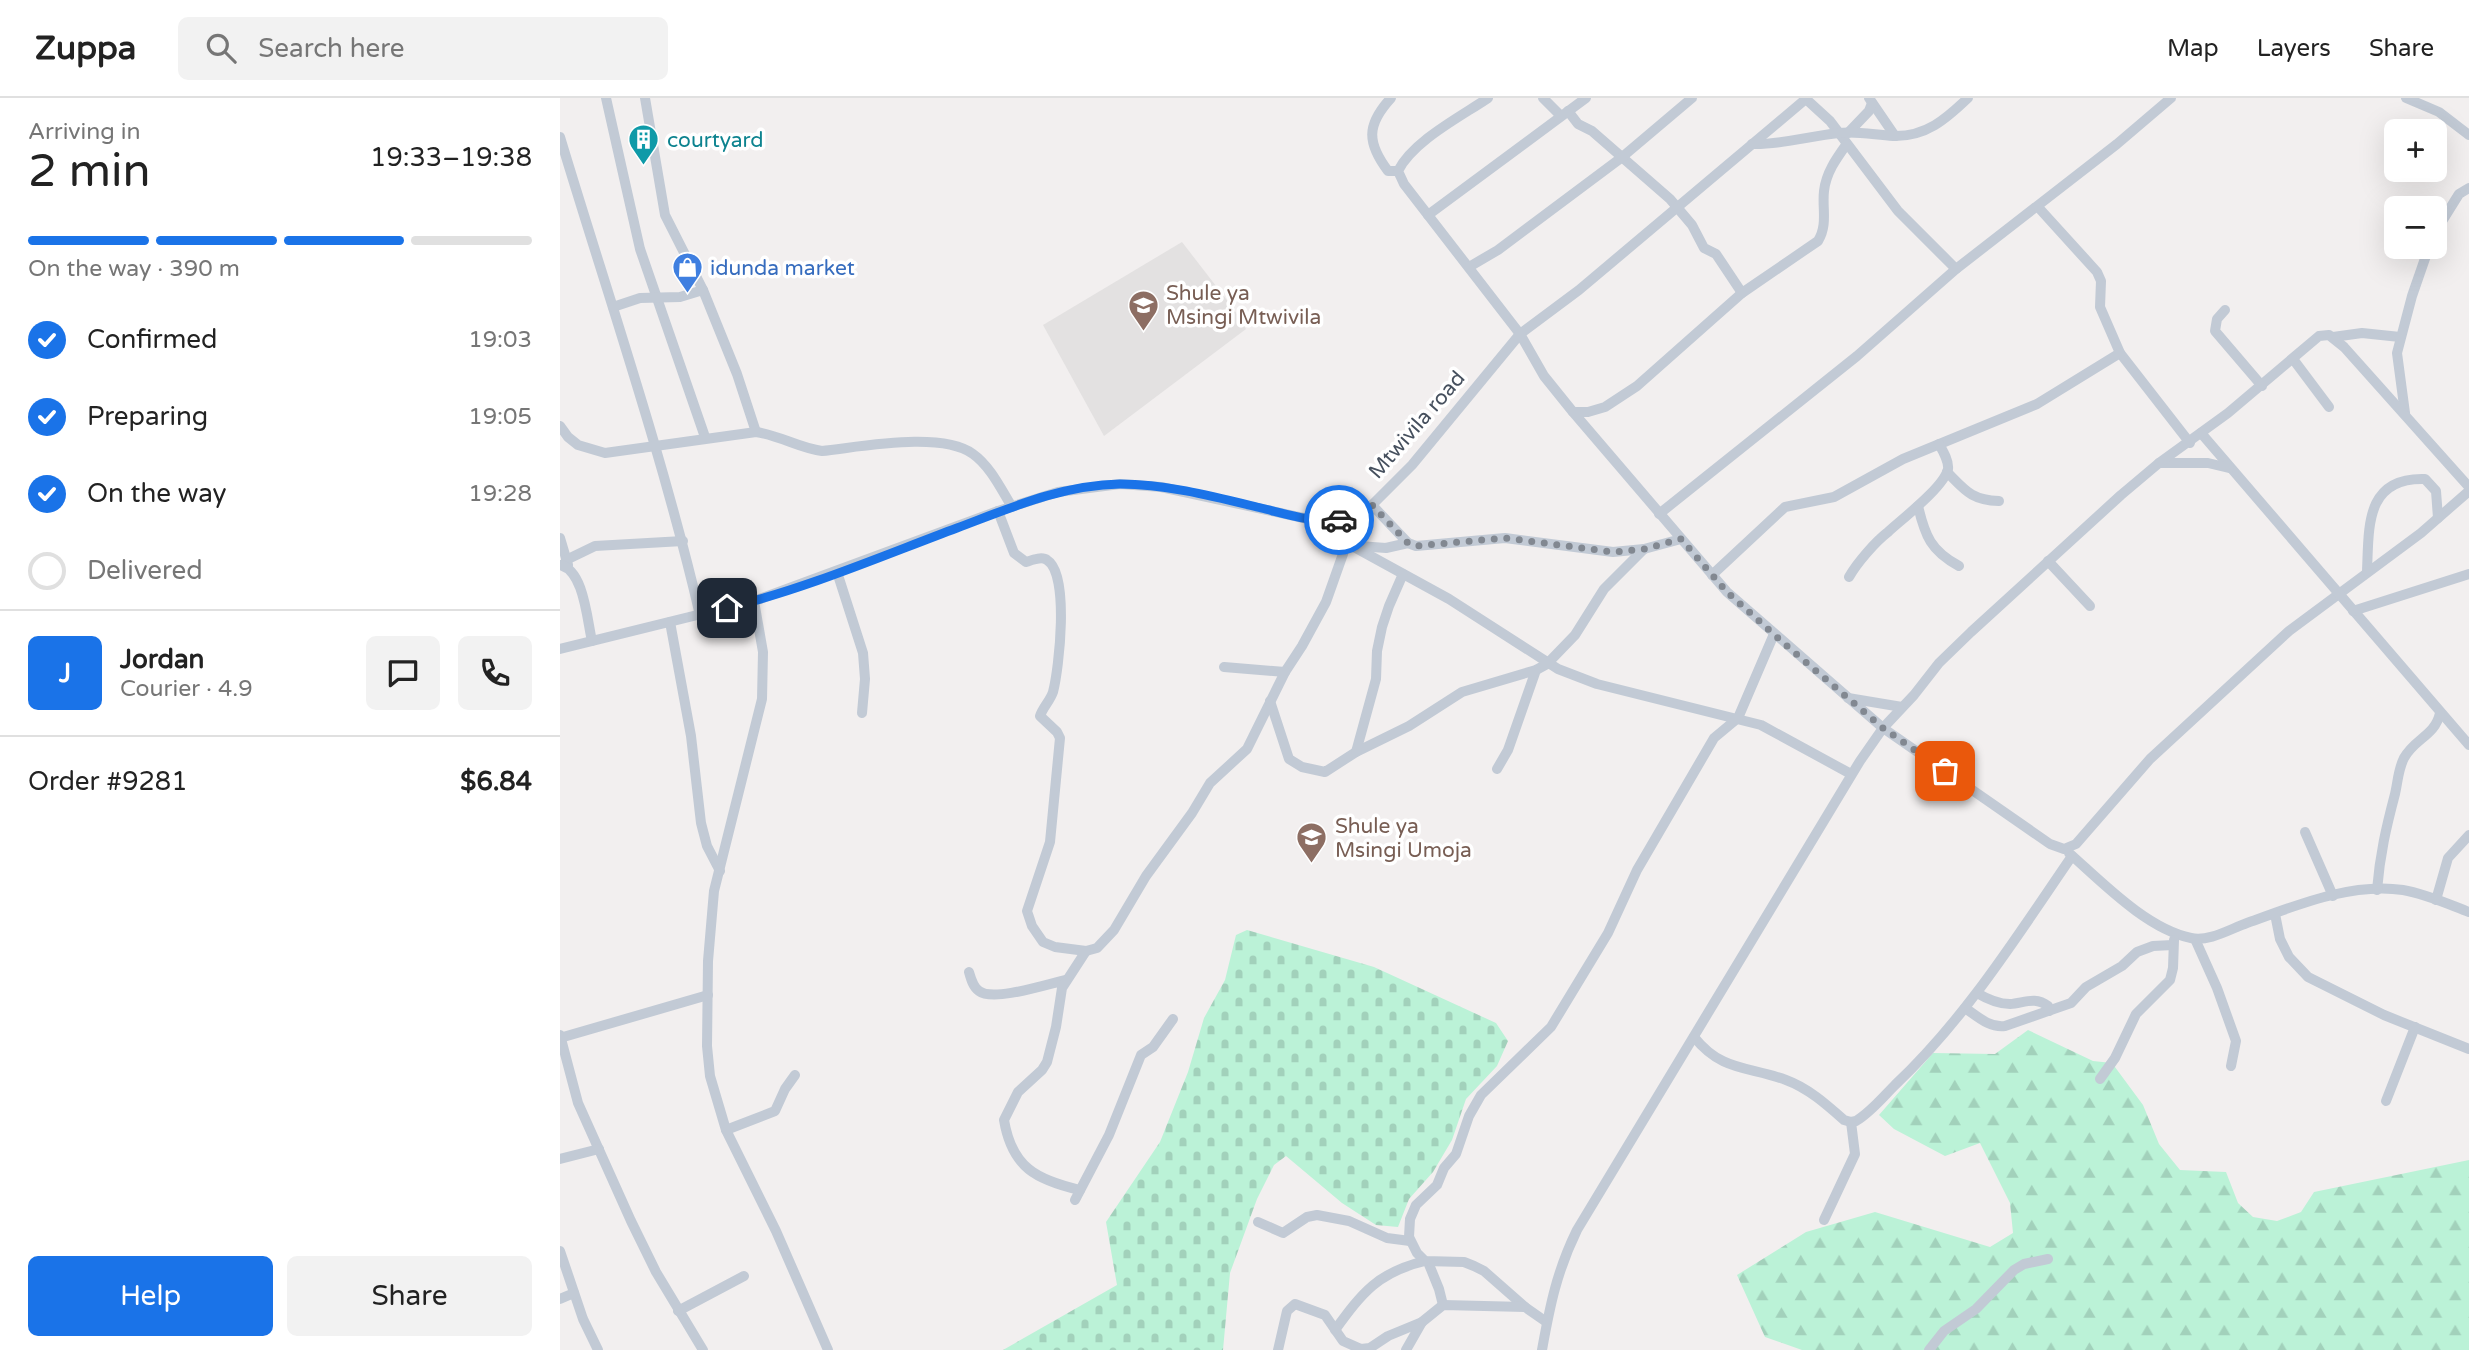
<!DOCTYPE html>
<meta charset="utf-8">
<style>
:root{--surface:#fff;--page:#f2f2f2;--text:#222;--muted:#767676;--line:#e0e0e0;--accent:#1a73e8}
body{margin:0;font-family:"Varela Round",sans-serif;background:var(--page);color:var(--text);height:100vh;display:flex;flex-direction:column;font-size:26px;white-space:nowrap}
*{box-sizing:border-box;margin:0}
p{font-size:23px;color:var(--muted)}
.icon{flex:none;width:38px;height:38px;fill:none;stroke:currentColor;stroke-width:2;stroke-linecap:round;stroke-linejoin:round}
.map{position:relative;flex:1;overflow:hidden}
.details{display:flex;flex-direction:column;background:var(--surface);width:560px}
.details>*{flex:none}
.tools{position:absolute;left:1824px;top:21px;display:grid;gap:14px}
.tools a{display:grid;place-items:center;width:63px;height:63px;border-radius:10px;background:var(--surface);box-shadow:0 7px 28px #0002;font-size:35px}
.pin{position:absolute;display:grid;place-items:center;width:60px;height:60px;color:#fff;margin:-30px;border-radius:14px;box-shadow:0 4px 10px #0006}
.courier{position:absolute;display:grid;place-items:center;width:70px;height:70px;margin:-35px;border:5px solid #1a73e8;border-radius:50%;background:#fff;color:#222;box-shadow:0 2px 9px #0007}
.overview em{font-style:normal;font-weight:600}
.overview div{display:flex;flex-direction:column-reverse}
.overview{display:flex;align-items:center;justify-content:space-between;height:119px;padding:0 28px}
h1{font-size:46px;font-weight:600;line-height:52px}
.bar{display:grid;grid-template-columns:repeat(4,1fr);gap:10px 7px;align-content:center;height:84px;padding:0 28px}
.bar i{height:9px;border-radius:5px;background:var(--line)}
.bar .current{background:var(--accent)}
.bar p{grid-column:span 4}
.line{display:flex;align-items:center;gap:18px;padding:0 28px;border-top:2px solid var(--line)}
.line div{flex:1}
.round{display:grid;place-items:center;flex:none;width:74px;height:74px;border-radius:10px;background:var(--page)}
ol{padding:0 28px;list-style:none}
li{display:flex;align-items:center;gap:21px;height:77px}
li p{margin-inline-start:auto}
li .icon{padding:7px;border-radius:50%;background:var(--accent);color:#fff;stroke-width:4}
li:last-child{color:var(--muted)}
li i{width:38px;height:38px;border:4px solid var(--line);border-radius:50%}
.button{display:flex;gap:14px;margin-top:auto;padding:14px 28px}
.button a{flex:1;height:80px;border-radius:10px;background:var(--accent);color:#fff;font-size:28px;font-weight:600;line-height:80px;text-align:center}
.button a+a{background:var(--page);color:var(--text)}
header{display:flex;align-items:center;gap:42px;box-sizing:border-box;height:98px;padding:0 35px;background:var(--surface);border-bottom:2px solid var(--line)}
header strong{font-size:33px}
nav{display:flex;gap:38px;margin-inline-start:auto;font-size:24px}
.search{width:490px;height:63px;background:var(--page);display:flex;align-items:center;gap:18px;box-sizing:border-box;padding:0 24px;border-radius:10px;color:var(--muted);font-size:26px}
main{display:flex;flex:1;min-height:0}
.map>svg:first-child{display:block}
.education{fill:#e3e1e1}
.forest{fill:url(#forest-firs)}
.cemetery{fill:url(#cemetery-stones)}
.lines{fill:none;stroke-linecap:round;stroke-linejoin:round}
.street{stroke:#c2cad5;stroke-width:10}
.done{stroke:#828891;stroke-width:7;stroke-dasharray:0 12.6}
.route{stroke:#1a73e8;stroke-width:9}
.labels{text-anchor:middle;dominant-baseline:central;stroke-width:7;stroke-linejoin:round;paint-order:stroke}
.culture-label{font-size:21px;fill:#0d838f;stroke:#fff;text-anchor:start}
.shop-label{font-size:21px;fill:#366cbe;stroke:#fff;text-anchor:start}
.education-label{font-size:21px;fill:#785e54;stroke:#fff;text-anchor:start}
.street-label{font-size:21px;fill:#46505e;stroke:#fff}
</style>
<header>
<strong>Zuppa</strong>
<div class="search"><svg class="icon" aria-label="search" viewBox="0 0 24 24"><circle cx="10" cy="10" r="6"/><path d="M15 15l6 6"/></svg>Search here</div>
<nav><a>Map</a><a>Layers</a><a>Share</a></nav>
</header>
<main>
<section class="details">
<div class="overview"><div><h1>2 min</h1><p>Arriving in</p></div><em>19:33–19:38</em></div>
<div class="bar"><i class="current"></i><i class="current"></i><i class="current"></i><i></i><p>On the way · 390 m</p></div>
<ol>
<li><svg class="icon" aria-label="check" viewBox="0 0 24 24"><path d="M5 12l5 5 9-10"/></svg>Confirmed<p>19:03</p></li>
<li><svg class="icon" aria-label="check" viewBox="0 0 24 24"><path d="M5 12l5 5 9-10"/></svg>Preparing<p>19:05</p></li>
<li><svg class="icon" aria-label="check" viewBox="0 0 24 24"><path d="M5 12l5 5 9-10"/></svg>On the way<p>19:28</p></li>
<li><i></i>Delivered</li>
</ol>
<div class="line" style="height:126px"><b class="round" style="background:var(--accent);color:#fff">J</b><div><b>Jordan</b><p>Courier · 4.9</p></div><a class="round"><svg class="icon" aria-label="chat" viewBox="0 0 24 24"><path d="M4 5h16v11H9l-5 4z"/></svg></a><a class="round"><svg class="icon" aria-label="phone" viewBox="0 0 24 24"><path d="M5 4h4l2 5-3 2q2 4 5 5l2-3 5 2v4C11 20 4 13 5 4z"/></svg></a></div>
<div class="line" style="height:91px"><div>Order #9281</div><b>$6.84</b></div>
<div class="button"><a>Help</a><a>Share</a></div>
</section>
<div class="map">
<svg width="1909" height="1252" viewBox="0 0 1909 1252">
<defs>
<pattern id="forest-firs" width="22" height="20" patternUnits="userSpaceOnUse" patternTransform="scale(1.75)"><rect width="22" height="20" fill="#bbf2d7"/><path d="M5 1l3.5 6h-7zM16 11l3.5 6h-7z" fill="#a2d1bb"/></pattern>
<pattern id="cemetery-stones" width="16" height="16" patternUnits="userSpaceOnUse" patternTransform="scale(1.75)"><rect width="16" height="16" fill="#bbf2d7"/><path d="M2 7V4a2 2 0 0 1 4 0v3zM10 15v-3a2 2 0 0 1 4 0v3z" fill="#a2d1bb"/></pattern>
</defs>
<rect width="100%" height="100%" fill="#f2efef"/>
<polygon class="education" points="622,144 673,210 686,231 544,338 483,227"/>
<polygon class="forest" points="1468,932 1533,963 1552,965 1583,1007 1599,1046 1620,1072 1666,1074 1678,1105 1693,1119 1717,1123 1741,1114 1754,1094 1909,1062 1909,1252 1242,1252 1205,1239 1177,1177 1246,1134 1315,1114 1430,1149 1453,1135 1450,1105 1420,1045 1385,1058 1334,1031 1319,1017 1373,955 1435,956"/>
<polygon class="cemetery" points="687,832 814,869 936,925 948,943 937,968 906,1001 892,1042 873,1074 849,1101 838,1129 816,1127 782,1105 726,1058 714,1067 697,1101 670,1175 663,1252 443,1252 557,1187 546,1124 600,1044 628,974 644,920 665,882 676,837"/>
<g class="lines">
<g class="street">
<polyline points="46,0 80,151 145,339"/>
<polyline points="85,0 105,117 143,192 177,276 196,334"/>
<path d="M831 0C806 27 807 45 828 73H838"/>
<path d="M928 0C900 19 853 43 838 73L844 86 960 236 984 278 1013 314 1167 494 1323 630 1490 746 1504 751 1516 746 1590 661 1729 533 1861 435 1909 393"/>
<polyline points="983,0 1001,18"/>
<polyline points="1309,0 1335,38"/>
<polyline points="1846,0 1879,14 1909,37"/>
<polyline points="1246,1 1270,23 1338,113 1396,171"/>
<polyline points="1008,13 1018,26 1032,33 1110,101 1132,127 1144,150 1156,156 1182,195"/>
<polyline points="1288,35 1309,13 1312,5"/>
<path d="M0 39C48 198 102 355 140 517"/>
<path d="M1192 46C1222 47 1249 38 1279 35 1297 33 1315 37 1333 38 1366 39 1386 21 1408 0"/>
<polyline points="1478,109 1537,174 1541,183 1540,209 1560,255 1630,345"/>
<polyline points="868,117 1026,0"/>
<polyline points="1874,136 1899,96 1909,90"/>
<polyline points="909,169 938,152 1061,60 1132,0"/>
<polyline points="53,209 80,200 120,199 143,192"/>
<polyline points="1665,212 1657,221 1655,233 1702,288"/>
<polyline points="1773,239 1802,235 1840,239"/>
<polyline points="1733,261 1769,309"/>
<path d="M1013 314H1028L1045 309 1077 288 1182 195 1258 143C1268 127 1262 110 1264 93 1266 75 1276 61 1286 47"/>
<polyline points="1845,315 1837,255 1852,198 1869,149"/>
<path d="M0 328 8 339 18 347 45 355 196 334C219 337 239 350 262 353 301 349 381 333 413 356 430 368 441 391 452 409"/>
<polyline points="1641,335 1909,647"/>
<polyline points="1599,365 1648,365 1669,370"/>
<path d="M1387 374C1405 392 1411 402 1439 403"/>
<polyline points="812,407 848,445 856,448 945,440 1053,454 1084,451 1121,441"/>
<path d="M1358 408C1365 438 1371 453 1399 468"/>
<path d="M438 413 454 455 466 464C472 462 482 458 487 462 510 476 499 571 493 594 490 603 483 609 480 618L497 634 500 640 490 744 467 813 472 828 483 844 495 849 526 853 537 850 554 832 586 778 632 715 650 685 687 651 725 574 742 548 766 504 783 456 788 421"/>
<polyline points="1099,416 1297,258 1396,171 1557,46 1611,0"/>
<polyline points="0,440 8,467"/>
<polyline points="785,444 889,501 998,571 1037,586 1201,627 1291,676"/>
<polyline points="799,448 826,450 848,445"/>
<polyline points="6,462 35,448 123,443"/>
<polyline points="1488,463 1530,508"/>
<path d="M0 467C24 472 27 522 32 543"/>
<path d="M1807 473C1809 429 1805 379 1865 381L1876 393 1878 420"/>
<polyline points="277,474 303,555 305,581 302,615"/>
<polyline points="1152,477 1225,409 1274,399 1343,361 1477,306 1560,255"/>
<path d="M1289 479C1297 465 1315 444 1328 434 1342 421 1384 389 1388 371 1389 363 1383 353 1379 346"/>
<polyline points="194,503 203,554 202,601 154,793 148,863 147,948 150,978 166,1032 216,1133 268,1252"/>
<polyline points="1793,513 1909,476"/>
<polyline points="110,524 131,638 141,725 147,748 160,773"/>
<polyline points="0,551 194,503 438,413 498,394 560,386 601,389 748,421 771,423 788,421 812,407 852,367 960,236 1019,192 1247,0"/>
<polyline points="664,569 725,574"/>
<polyline points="1288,600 1342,609"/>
<polyline points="710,603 729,661 742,669 765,674 796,654 849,628 902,594 976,572 987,566 1015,537 1044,491 1084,451"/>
<polyline points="796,654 816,581 817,553 822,529 829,508 843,476"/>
<polyline points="937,671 948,652 976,572"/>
<polyline points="1745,734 1773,798"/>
<path d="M1509 755C1543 785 1587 831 1631 840 1649 844 1670 831 1687 825 1735 808 1791 784 1843 792 1866 796 1888 806 1909 814"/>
<path d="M1817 792C1820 756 1826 730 1835 696 1838 683 1838 672 1844 660 1855 640 1875 638 1880 615"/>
<polyline points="1876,802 1888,760 1909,737"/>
<polyline points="1715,816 1720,841 1729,859 1748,879 1824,917 1909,951"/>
<polyline points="1635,841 1657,890 1676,943 1671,968"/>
<path d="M409 874C411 881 413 889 419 893 433 904 488 886 506 882"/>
<path d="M1417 895C1427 901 1437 906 1450 906 1464 905 1475 898 1488 908L1489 913"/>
<path d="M1405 910C1417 918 1429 930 1445 928L1511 905 1526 889 1562 868 1577 854 1593 848 1613 847"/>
<polyline points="0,937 18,1005 71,1123 96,1174 143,1252"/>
<path d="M1134 939C1162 974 1188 968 1226 982 1248 990 1266 1006 1284 1022L1291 1024 1296 1023C1311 1014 1323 999 1335 987 1406 920 1457 838 1512 758"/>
<polyline points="0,940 148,897"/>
<polyline points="1540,981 1555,960 1576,916 1610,882 1613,870 1614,842"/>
<polyline points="1826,1003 1855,929"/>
<polyline points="166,1032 215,1013 225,991 235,977"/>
<polyline points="0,1061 39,1051"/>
<path d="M520 1092C477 1082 452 1070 444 1022L458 994 482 972 487 964 496 929 502 890 526 853"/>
<polyline points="515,1102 549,1037 581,957 593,949 613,921"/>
<polyline points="1264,1122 1295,1056 1291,1024"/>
<polyline points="698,1124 723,1135 747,1119 757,1117 789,1123 827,1140 850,1143"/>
<polyline points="0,1153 23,1221 38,1252"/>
<polyline points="868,1164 879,1191 883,1207"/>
<polyline points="0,1201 14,1195"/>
<polyline points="118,1213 184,1178"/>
<polyline points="985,1223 965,1209 924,1173 914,1168 904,1164 865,1163 857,1155 849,1139 850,1121 856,1107 877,1087 884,1070 896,1056 909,1018 921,997 991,929 1048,835 1077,772 1154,640 1178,620 1214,536"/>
<path d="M775 1232C802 1195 818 1174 865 1163"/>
<polyline points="718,1252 727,1213 735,1206 765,1217 783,1243 801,1251 810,1250 828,1238 862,1224"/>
<polyline points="846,1252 862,1224 883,1207 965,1209"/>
<path d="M982 1252C990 1207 997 1173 1017 1132L1300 663 1323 630 1354 597 1379 565 1411 534 1561 397 1599 365 1668 315 1759 238 1769 237 1784 249 1909 389"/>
<polyline points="1369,1252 1384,1233 1416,1211 1454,1172 1464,1166 1488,1161"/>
</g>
</g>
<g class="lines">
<polyline class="done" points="779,422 789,421 812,407 848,445 856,448 945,440 1053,454 1084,451 1121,441 1167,494 1228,549 1323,630 1385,673"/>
<path class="route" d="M167 510C245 491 322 458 397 430 450 410 502 387 560 386 607 386 656 399 701 410 726 416 753 425 779 422"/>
</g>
<defs>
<symbol id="building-pin" viewBox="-11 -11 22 30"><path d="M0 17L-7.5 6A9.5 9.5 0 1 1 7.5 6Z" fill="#0f9aa8" stroke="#fff"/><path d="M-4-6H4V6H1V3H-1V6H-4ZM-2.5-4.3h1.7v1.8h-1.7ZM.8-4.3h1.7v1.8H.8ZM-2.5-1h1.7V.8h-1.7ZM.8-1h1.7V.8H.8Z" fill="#fff"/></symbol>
<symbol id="shop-pin" viewBox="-11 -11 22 30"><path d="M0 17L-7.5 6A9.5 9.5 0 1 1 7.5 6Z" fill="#3f7fe0" stroke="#fff"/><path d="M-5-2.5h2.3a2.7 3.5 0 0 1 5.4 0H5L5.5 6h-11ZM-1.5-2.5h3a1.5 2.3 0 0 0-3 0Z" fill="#fff"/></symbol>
<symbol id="school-pin" viewBox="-11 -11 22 30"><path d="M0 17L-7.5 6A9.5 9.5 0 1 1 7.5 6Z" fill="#8d6e63" stroke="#fff"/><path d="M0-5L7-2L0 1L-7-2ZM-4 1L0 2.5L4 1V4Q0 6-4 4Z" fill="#fff"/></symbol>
</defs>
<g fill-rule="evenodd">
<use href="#building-pin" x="66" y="24" width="35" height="47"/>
<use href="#shop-pin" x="110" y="152" width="35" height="47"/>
<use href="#school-pin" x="566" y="190" width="35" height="47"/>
<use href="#school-pin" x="734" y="722" width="35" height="47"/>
</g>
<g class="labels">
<g class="culture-label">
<text x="107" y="42">courtyard</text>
</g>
<g class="shop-label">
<text x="150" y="170">idunda market</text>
</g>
<g class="education-label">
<text x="606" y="195">Shule ya<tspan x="606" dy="24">Msingi Mtwivila</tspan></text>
<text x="775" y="728">Shule ya<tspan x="775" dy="24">Msingi Umoja</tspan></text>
</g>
<g class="street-label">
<text transform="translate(857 327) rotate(-49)">Mtwivila road</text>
</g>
</g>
</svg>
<div class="tools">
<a>+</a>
<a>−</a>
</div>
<div class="pin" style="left:1385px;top:673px;background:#ea580c"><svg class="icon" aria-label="bag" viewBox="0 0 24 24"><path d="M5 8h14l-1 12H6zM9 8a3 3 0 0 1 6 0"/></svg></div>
<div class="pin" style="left:167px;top:510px;background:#1f2937"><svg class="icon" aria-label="home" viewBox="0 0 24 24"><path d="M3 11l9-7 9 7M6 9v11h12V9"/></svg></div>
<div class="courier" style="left:779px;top:422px"><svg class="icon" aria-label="car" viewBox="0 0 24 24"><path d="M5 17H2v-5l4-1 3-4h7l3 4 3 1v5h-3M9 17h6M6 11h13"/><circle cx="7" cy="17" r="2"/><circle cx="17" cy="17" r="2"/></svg></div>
</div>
</main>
